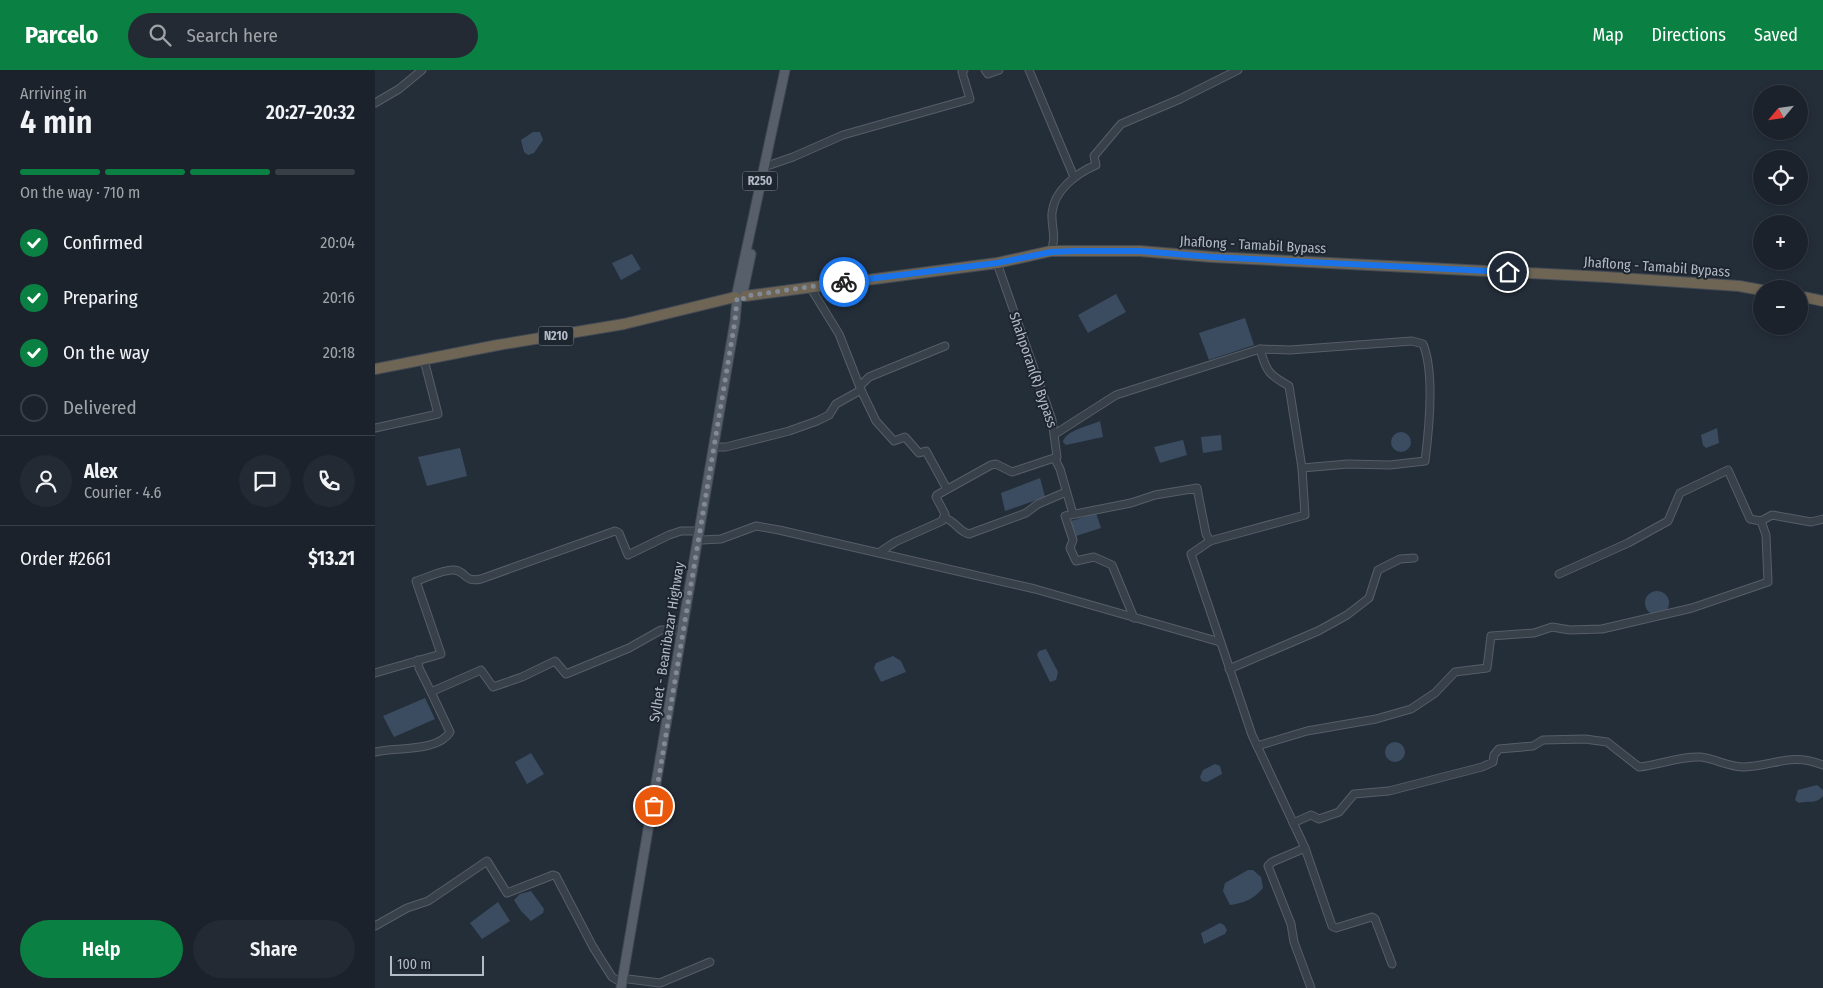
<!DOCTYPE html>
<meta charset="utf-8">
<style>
:root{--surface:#1b222b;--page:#242a33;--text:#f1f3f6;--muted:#a0a4a9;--line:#393f47;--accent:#0b8043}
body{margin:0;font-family:"Fira Sans Condensed",sans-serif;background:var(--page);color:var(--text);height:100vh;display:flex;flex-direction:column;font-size:19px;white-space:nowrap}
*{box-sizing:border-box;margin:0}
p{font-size:16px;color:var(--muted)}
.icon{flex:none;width:28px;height:28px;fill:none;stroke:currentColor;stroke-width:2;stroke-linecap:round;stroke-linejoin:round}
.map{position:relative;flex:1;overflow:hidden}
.panel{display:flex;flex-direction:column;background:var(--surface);width:375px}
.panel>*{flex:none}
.needle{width:32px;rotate:241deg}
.fabs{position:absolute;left:1378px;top:15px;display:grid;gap:10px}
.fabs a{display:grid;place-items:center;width:55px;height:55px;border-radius:50%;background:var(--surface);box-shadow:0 2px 8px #0003,0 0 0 1px var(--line);font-size:25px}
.scale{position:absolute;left:15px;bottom:12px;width:94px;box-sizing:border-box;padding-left:5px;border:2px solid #b3bbc6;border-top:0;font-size:14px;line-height:18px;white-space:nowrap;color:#b3bbc6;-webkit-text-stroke:4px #1d252f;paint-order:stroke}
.pin{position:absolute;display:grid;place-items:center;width:42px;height:42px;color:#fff;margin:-21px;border:2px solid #fff;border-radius:50%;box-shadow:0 1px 5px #0007}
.courier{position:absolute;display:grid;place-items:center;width:50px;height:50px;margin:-25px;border:4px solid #1a73e8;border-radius:50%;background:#fff;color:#222;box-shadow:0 1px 6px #0007}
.head em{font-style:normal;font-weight:600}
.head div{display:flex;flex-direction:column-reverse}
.head{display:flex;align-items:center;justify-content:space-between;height:85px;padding:0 20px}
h1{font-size:32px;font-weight:600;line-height:38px}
.bar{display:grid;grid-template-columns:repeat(4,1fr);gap:8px 5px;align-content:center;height:60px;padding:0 20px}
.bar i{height:6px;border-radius:4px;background:var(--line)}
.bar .selected{background:var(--accent)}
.bar p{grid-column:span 4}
.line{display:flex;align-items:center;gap:12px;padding:0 20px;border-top:1px solid var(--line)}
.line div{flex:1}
.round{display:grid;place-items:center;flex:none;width:52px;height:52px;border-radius:26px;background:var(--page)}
ol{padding:0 20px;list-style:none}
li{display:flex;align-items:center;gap:15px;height:55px}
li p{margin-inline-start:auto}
li .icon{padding:5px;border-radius:50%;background:var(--accent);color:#fff;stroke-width:4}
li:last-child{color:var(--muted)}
li i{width:28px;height:28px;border:2px solid var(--line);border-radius:50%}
.action{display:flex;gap:10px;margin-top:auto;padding:10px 20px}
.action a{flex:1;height:58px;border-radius:30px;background:var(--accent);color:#fff;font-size:20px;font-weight:600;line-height:58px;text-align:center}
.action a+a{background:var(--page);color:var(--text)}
header{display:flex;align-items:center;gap:30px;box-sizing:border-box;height:70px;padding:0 25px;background:var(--accent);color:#fff}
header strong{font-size:24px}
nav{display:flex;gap:28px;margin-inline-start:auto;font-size:18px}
.search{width:350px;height:45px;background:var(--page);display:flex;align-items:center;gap:12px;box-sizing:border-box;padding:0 18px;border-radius:28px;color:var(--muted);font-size:19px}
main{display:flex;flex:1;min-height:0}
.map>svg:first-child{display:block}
.water{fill:#3b4c61}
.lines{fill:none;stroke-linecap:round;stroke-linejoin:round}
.minor-casing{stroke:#565e68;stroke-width:9}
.major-casing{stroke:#414953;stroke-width:11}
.highway-casing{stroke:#434b55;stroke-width:12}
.minor{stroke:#38404a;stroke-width:7}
.major{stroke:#565f6a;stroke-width:9}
.highway{stroke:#6f6555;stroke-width:10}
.done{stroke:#818a95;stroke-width:5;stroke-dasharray:0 9}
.route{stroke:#1a73e8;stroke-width:6}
.labels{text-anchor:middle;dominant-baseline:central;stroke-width:4;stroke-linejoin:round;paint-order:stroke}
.shield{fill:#1d252f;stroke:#868e99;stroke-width:1}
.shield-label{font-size:12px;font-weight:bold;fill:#b3bbc6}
.street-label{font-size:14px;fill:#b3bbc6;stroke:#1d252f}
</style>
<header>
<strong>Parcelo</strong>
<div class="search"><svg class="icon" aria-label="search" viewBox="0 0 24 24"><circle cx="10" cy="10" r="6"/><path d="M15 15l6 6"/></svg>Search here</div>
<nav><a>Map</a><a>Directions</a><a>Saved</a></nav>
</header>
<main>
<section class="panel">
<div class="head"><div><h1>4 min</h1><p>Arriving in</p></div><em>20:27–20:32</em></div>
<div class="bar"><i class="selected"></i><i class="selected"></i><i class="selected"></i><i></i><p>On the way · 710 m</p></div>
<ol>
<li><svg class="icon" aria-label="check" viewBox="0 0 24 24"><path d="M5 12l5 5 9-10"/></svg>Confirmed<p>20:04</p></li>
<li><svg class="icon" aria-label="check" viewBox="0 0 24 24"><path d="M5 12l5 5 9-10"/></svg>Preparing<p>20:16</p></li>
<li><svg class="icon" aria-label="check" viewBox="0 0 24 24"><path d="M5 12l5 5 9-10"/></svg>On the way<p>20:18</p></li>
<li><i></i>Delivered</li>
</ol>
<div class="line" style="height:90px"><a class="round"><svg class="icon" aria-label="person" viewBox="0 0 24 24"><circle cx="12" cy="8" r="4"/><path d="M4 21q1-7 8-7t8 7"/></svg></a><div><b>Alex</b><p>Courier · 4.6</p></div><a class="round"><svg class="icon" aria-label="chat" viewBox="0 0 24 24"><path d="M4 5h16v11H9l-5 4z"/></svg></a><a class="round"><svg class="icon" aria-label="phone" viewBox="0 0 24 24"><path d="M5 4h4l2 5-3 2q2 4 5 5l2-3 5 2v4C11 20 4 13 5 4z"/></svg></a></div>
<div class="line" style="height:65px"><div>Order #2661</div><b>$13.21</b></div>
<div class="action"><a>Help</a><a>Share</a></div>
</section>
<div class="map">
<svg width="1448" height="918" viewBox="0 0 1448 918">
<rect width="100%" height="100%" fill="#242e39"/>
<g class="water">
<polygon points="158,62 165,62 168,70 159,83 153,85 149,82 146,70"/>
<polygon points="257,184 266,199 246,210 237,193"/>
<polygon points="741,224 751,242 713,263 703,245"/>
<polygon points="870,248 879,275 834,290 824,263"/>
<path d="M725 351 728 367 691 375 688 372C691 360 714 356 725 351Z"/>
<polygon points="1342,358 1344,373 1331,378 1328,375 1326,365"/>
<circle cx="1026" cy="372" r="10"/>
<polygon points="846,365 847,380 828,383 826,367"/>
<polygon points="808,370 812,385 785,393 779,377"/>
<polygon points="85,378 92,406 52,416 43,387"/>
<polygon points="665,408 670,427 630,441 626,423"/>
<polygon points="721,443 726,458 701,466 696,451"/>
<circle cx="1282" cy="533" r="12"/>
<polygon points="671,579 683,602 681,610 675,612 662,585 664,581"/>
<polygon points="518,586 526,591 531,602 506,612 499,598 501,593"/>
<polygon points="50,628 60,649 19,667 8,646"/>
<circle cx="1020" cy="682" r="10"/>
<polygon points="156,683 169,704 152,714 140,692"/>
<polygon points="840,694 845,696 847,704 832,712 827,711 825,707 828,700"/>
<path d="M1442 715 1448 720V726C1440 735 1434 730 1424 733L1420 730 1423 720Z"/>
<path d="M873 800H878L886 807 888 818C879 829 869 833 855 835L848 821 850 813Z"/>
<polygon points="156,821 169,839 168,843 156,851 146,841 139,830 145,824"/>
<polygon points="123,832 135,851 107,869 95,853"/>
<polygon points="845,853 849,855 852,860 850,864 829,874 826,863"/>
</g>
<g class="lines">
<defs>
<g id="minor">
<polyline points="610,0 613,4 624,0"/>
<polyline points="654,0 699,107"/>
<polyline points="0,33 24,19 47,0"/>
<polyline points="392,96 418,87 468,65 595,29 587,2 589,0"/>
<path d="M676 181C682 165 676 158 677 143 679 120 702 103 721 95L719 86 746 54 805 29 863 0"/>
<path d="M885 279C891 301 894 305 914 316L927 398 930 445 835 471 816 484 877 665 930 778 957 856 961 858 997 847 1000 849 1017 894"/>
<polyline points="485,316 494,307 570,276"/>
<polyline points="486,320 501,351 519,371 530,367 544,383 551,381 572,419"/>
<polyline points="0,358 63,344 49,290"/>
<path d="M680 364 741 325 885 279 915 280 1037 271 1048 274C1060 303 1054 360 1050 391L1015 395 973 394 927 398"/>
<polyline points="342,377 351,377 414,361 442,351 454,345 461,334 486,320 464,264 435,217"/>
<polyline points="680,389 685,399 698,444"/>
<path d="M570 448C580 451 584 462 594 464L651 443 663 434 691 422"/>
<polyline points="327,470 346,469 381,456 404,460 660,519 845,572"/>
<polyline points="505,482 520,472 567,451 570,444 561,427 562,425 616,395 621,394 637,402 682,387 677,350 622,193"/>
<polyline points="1184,504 1253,473 1293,451 1305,423 1353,400 1375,449 1386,451 1397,445 1436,452 1448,449"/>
<polyline points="759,548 737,495 719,487 701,491 695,478 698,470 690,446 756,433 780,425 822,418 831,464 835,471"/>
<polyline points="43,590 44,598 56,622"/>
<polyline points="854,599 943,561 972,545 994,528 1003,500 1025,489 1039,488"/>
<path d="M0 603 66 584 41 511C52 508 68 499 79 500 92 501 88 513 106 509L240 461 244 463 253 485 294 465 306 461H324"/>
<polyline points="882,676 932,661 1001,649 1036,639 1060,623 1080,602 1112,598 1116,566 1159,563 1177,557 1195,560 1227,559 1317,538 1393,512 1391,465 1386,451"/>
<path d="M0 682C21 677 63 682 75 662L56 622 106 600 118 617 147 607 180 591 191 604 254 578 286 560H308"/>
<path d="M918 753 936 745 944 749 964 742 979 724 1014 721 1107 697 1118 692 1119 685 1124 679 1158 676 1168 670 1210 669 1232 672 1264 697C1285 695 1304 686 1325 687 1339 688 1353 697 1369 697 1400 696 1415 682 1448 695"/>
<polyline points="930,778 897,792 893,796 916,854 919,872 936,918"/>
<polyline points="0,856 32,838 53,831 112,791 132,823 178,805 181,806 218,877 237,907 247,913"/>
<polyline points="253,909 285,913 335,892"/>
</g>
<g id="major">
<polyline points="368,222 376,184"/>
<polyline points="362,223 410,0"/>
<polyline points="246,918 360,251 362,229"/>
</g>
<g id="highway">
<polyline points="370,226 622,193 676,181 765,181 837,187 1231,207 1364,216 1386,220"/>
<polyline points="1424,226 1448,231"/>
<polyline points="0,299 123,275 249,254 360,227"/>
</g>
</defs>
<use href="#minor" class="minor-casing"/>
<use href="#major" class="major-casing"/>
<use href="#highway" class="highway-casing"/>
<use href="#minor" class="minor"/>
<use href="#major" class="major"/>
<use href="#highway" class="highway"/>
</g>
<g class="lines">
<polyline class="done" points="279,736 360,251 362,229 367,231 370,226 469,212"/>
<polyline class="route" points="469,212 622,193 676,182 701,181 765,181 837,187 1133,202"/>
</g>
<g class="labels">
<g class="shield">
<rect x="367.5" y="101.5" width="35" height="19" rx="4"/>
<rect x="163.5" y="256.5" width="35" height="19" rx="4"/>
</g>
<g class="shield-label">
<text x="385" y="111">R250</text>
<text x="181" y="266">N210</text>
</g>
<g class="street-label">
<text transform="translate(878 175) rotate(3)">Jhaflong - Tamabil Bypass</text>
<text transform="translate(1282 197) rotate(4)">Jhaflong - Tamabil Bypass</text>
<text transform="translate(658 300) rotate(71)">Shahporan(R) Bypass</text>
<text transform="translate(292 572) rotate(-81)">Sylhet - Beanibazar Highway</text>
</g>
</g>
</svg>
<div class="fabs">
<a><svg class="needle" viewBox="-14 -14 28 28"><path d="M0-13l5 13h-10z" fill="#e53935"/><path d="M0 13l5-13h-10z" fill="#a0a4a9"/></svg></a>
<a><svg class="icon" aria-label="locate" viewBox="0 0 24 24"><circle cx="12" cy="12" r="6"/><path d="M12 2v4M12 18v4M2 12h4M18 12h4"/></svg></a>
<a>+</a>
<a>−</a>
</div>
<div class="scale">100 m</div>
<div class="pin" style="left:279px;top:736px;background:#ea580c"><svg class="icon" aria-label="bag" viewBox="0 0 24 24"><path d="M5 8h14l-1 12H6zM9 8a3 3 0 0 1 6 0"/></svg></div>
<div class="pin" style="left:1133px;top:202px;background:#1f2937"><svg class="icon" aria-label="home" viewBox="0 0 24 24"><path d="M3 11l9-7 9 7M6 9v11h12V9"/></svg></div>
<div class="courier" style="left:469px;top:212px"><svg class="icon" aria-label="bike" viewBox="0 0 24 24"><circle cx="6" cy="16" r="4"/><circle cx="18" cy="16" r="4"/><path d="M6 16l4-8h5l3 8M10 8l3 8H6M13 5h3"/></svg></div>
</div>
</main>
